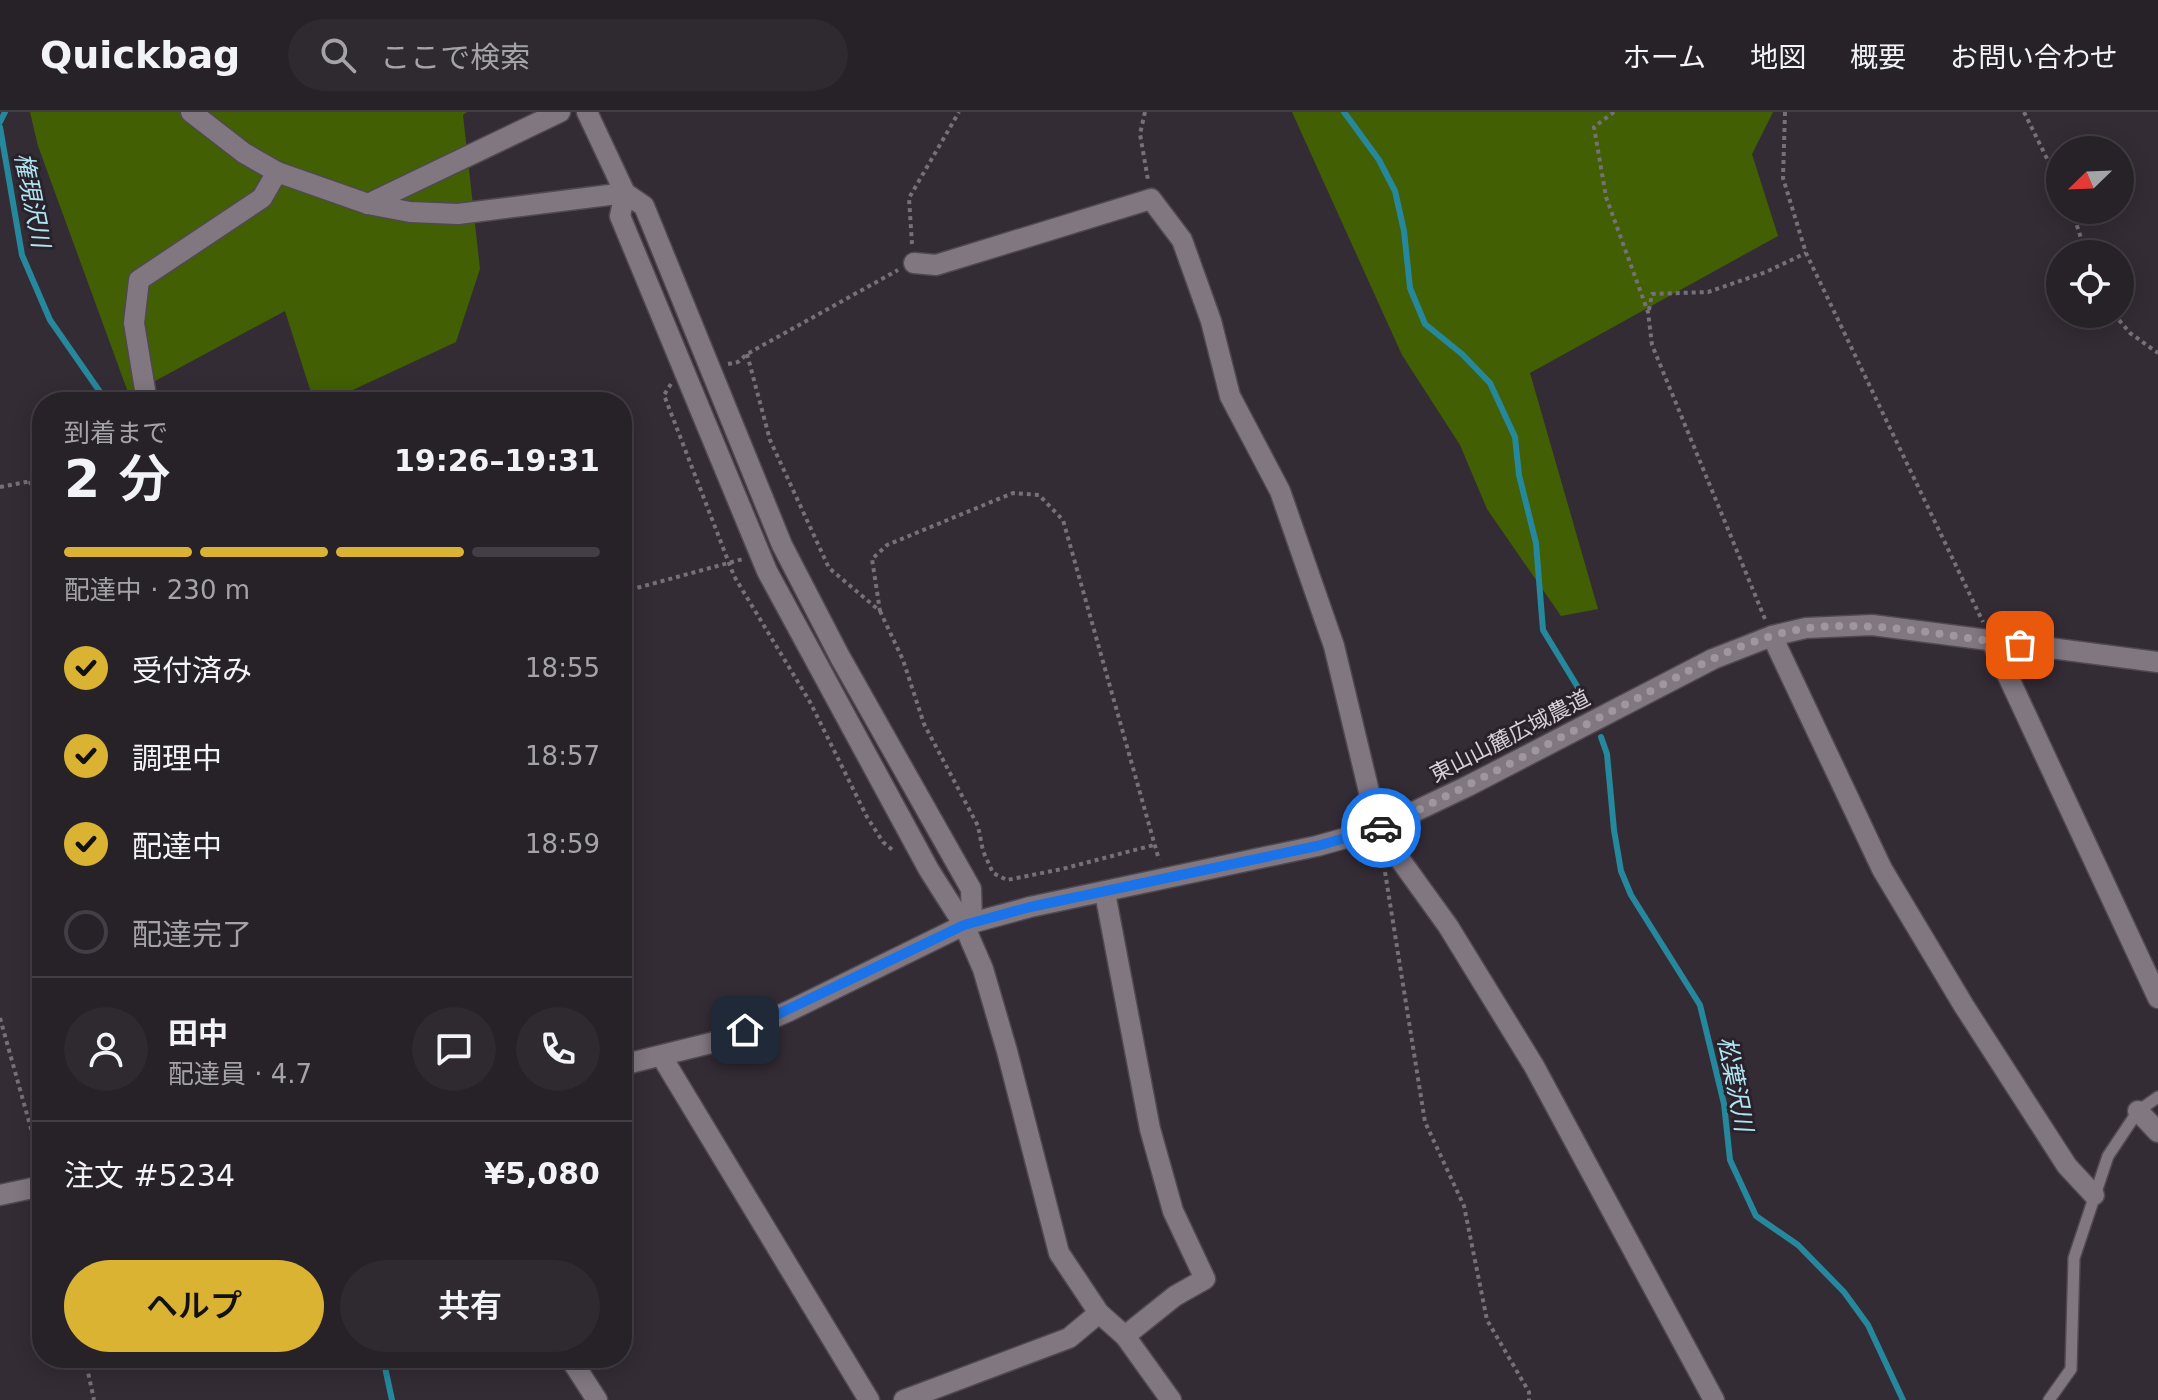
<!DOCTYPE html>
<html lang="ja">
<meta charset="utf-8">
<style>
:root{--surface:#272128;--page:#2f2930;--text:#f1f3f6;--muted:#a4a3a8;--line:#433e45;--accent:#dab333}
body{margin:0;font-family:"DejaVu Sans","Noto Sans JP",sans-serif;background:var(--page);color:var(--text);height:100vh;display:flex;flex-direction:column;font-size:30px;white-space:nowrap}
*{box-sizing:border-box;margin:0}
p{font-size:26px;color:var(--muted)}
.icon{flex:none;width:44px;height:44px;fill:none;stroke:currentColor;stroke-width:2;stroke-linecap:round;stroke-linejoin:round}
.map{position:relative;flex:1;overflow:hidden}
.drawer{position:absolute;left:32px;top:280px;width:600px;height:976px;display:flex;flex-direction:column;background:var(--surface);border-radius:32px;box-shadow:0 4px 20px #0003,0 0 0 2px var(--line)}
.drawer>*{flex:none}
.needle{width:52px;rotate:247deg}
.controls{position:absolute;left:2046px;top:24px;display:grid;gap:16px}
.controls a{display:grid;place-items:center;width:88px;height:88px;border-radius:50%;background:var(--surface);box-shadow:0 4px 20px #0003,0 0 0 2px var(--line);font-size:40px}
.pin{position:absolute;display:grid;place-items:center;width:68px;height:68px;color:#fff;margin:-34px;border-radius:16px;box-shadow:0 4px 12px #0006}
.courier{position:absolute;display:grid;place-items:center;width:80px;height:80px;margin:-40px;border:6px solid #1a73e8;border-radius:50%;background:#fff;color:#222;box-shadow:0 2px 10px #0007}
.headline em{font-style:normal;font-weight:600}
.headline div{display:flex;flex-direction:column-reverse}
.headline{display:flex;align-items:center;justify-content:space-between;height:136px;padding:0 32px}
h1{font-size:52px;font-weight:600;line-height:60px}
.bar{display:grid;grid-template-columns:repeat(4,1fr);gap:12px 8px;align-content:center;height:96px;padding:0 32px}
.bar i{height:10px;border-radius:6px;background:var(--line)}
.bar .selected{background:var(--accent)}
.bar p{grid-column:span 4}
.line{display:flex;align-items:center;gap:20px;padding:0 32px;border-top:2px solid var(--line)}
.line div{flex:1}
.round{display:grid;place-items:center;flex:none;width:84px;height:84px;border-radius:42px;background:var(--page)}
ol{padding:0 32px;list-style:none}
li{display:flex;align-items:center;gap:24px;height:88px}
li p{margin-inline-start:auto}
li .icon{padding:8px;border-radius:50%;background:var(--accent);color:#111;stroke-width:4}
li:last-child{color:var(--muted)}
li i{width:44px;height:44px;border:4px solid var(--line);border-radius:50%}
.cta{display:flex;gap:16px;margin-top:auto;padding:16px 32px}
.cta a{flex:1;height:92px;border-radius:48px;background:var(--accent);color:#111;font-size:32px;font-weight:600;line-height:92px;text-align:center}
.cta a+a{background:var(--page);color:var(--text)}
header{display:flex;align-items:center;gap:48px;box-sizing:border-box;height:112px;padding:0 40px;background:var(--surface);border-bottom:2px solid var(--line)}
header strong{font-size:38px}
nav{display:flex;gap:44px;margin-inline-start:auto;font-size:28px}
.search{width:560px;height:72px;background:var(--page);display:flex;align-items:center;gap:20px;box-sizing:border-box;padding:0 28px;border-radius:44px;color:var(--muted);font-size:30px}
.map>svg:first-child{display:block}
.forest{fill:#425f03}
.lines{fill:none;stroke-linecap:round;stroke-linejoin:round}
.stream{stroke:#26889c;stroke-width:6}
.lane-casing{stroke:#504950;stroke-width:14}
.street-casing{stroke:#504950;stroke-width:23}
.secondary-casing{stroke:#504950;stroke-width:23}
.path{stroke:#777078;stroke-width:4;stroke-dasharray:4 4;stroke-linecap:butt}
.lane{stroke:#817781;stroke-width:11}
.street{stroke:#817781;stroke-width:20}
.secondary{stroke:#817781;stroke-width:20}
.done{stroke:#9e979e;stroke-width:8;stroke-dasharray:0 14.4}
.route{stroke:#1a73e8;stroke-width:10}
.labels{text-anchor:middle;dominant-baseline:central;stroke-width:6;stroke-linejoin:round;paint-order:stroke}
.street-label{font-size:22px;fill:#d7d1d7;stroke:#2a222b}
.water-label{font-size:24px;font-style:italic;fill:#b0e6f3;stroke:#2a222b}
</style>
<header>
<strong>Quickbag</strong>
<div class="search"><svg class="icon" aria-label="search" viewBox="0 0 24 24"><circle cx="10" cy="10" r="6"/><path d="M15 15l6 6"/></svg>ここで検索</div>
<nav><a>ホーム</a><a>地図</a><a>概要</a><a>お問い合わせ</a></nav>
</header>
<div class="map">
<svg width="2158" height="1288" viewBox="0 0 2158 1288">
<rect width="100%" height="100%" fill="#342c35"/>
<g class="forest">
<polygon points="30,0 467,0 463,3 480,157 456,230 327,290 314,290 285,199 129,283 38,34"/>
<polygon points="1292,0 1773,0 1752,42 1778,124 1530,261 1598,497 1561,504 1487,397 1460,333 1402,243"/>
</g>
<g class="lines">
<g class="stream">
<polyline points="1344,0 1379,48 1395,79 1404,119 1410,176 1425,212 1462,242 1490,271 1515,325 1519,363 1536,431 1543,518 1588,592"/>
<polyline points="0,10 5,0"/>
<polyline points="0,15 22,143 50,208 107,290"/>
<polyline points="1601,625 1607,642 1614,718 1621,759 1631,783 1700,893 1724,992 1730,1048 1756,1104 1798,1133 1844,1180 1868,1213 1903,1288"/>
<polyline points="383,1246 392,1288"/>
</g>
<defs>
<polyline id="lane" points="2049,1288 2071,1257 2074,1146 2108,1044 2138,999 2158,985"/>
<g id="street">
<polyline points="191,0 244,41 277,60 368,92 410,100 458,102 625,81"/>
<polyline points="368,92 560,0"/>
<polyline points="914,151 936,153 1151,87 1182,128 1211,209 1230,284 1280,379 1334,534 1378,717 1448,814 1534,954 1714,1288"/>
<polyline points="147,290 134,211 139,168 262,86 277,60"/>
<polyline points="1772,524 1882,757 1964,894 2067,1054 2094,1083"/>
<polyline points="1992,530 2158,886"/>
<polyline points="1105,781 1150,1017 1173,1099 1205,1167 1175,1184 1125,1224"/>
<polyline points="964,813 983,857 1007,939 1059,1141 1099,1201 1125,1224 1171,1288"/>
<polyline points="662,945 869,1288"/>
<polyline points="2138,999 2158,1020"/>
<polyline points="570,1246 597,1288"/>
<polyline points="904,1288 1069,1226 1099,1201"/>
</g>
<g id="secondary">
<polyline points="587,0 625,81 644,94 782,433 840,545 971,777 972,810"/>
<polyline points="625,81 620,104 767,459 929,758 964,813"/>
<polyline points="622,953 723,928 789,899 964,813 1030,795 1317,734 1378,717 1468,674 1713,547 1772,524 1806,516 1872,513 2158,550"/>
<polyline points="0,1083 42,1074"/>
</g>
</defs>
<use href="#lane" class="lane-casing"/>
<use href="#street" class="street-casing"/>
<use href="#secondary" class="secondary-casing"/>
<g class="path">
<polyline points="1145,0 1140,22 1148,68"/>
<polyline points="1614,0 1594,15 1606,85 1648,200 1652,233 1765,507"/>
<polyline points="1785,0 1783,66 1806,141 1983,510"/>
<polyline points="2024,0 2060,73"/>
<polyline points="2072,98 2086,142"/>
<polyline points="912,132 909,86 959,0"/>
<polyline points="1649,198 1652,182 1708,180 1766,160 1806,141"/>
<polyline points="2114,202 2130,221 2158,241"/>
<polyline points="747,242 770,328 829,456 880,499 872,447 887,433 1013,381 1039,383 1063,408 1159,748"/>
<polyline points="728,252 738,250 747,242 898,158"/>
<polyline points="671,272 664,283 734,464 810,590 867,705 883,730 895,740"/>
<polyline points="30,369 42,422"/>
<polyline points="0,375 42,367"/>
<polyline points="622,480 743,447"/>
<polyline points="880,499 903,548 924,612 978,714 983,739 993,761 1007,768 1062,757 1154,733"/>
<polyline points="1385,760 1425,1010 1464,1094 1487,1208 1529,1280 1529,1288"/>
<polyline points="0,906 42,1056"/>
<polyline points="85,1246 94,1288"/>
</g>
<use href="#lane" class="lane"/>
<use href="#street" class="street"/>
<use href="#secondary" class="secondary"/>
</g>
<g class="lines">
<path class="done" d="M1381 716C1465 676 1547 632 1630 590 1686 561 1745 524 1809 516 1879 508 1950 525 2020 533"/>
<polyline class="route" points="745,918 964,813 1030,795 1317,734 1381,716"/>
</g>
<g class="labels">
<g class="street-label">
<text transform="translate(1510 624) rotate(-27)">東山山麓広域農道</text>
</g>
<g class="water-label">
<text transform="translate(32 88) rotate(79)">権現沢川</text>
<text transform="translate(1735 972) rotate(79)">松葉沢川</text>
</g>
</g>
</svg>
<div class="controls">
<a><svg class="needle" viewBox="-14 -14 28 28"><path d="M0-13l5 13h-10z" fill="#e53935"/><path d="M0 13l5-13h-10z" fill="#a4a3a8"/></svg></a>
<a><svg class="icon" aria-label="locate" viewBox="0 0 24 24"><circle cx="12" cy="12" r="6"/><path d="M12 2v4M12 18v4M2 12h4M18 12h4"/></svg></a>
</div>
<div class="pin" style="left:2020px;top:533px;background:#ea580c"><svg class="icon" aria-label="bag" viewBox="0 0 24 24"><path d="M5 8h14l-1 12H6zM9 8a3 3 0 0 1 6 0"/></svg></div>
<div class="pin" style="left:745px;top:918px;background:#1f2937"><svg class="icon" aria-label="home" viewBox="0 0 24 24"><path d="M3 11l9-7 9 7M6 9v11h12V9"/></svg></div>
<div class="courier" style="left:1381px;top:716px"><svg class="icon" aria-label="car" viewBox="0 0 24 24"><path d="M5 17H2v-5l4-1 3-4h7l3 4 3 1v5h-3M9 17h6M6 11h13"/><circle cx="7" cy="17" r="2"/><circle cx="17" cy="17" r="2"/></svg></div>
<section class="drawer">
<div class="headline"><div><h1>2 分</h1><p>到着まで</p></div><em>19:26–19:31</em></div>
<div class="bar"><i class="selected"></i><i class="selected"></i><i class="selected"></i><i></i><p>配達中 · 230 m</p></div>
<ol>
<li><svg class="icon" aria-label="check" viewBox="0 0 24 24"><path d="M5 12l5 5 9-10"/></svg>受付済み<p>18:55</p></li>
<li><svg class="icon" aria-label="check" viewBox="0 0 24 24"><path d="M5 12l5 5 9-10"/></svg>調理中<p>18:57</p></li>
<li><svg class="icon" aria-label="check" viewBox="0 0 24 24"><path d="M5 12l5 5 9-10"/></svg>配達中<p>18:59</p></li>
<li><i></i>配達完了</li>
</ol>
<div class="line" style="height:144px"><a class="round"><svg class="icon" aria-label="person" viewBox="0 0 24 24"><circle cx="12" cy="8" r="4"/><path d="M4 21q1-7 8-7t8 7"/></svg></a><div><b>田中</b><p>配達員 · 4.7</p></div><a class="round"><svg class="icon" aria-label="chat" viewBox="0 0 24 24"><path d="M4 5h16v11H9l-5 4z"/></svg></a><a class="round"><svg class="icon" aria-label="phone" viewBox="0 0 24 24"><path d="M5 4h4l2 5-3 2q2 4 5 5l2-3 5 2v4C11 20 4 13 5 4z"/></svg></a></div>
<div class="line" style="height:104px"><div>注文 #5234</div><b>¥5,080</b></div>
<div class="cta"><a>ヘルプ</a><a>共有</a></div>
</section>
</div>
